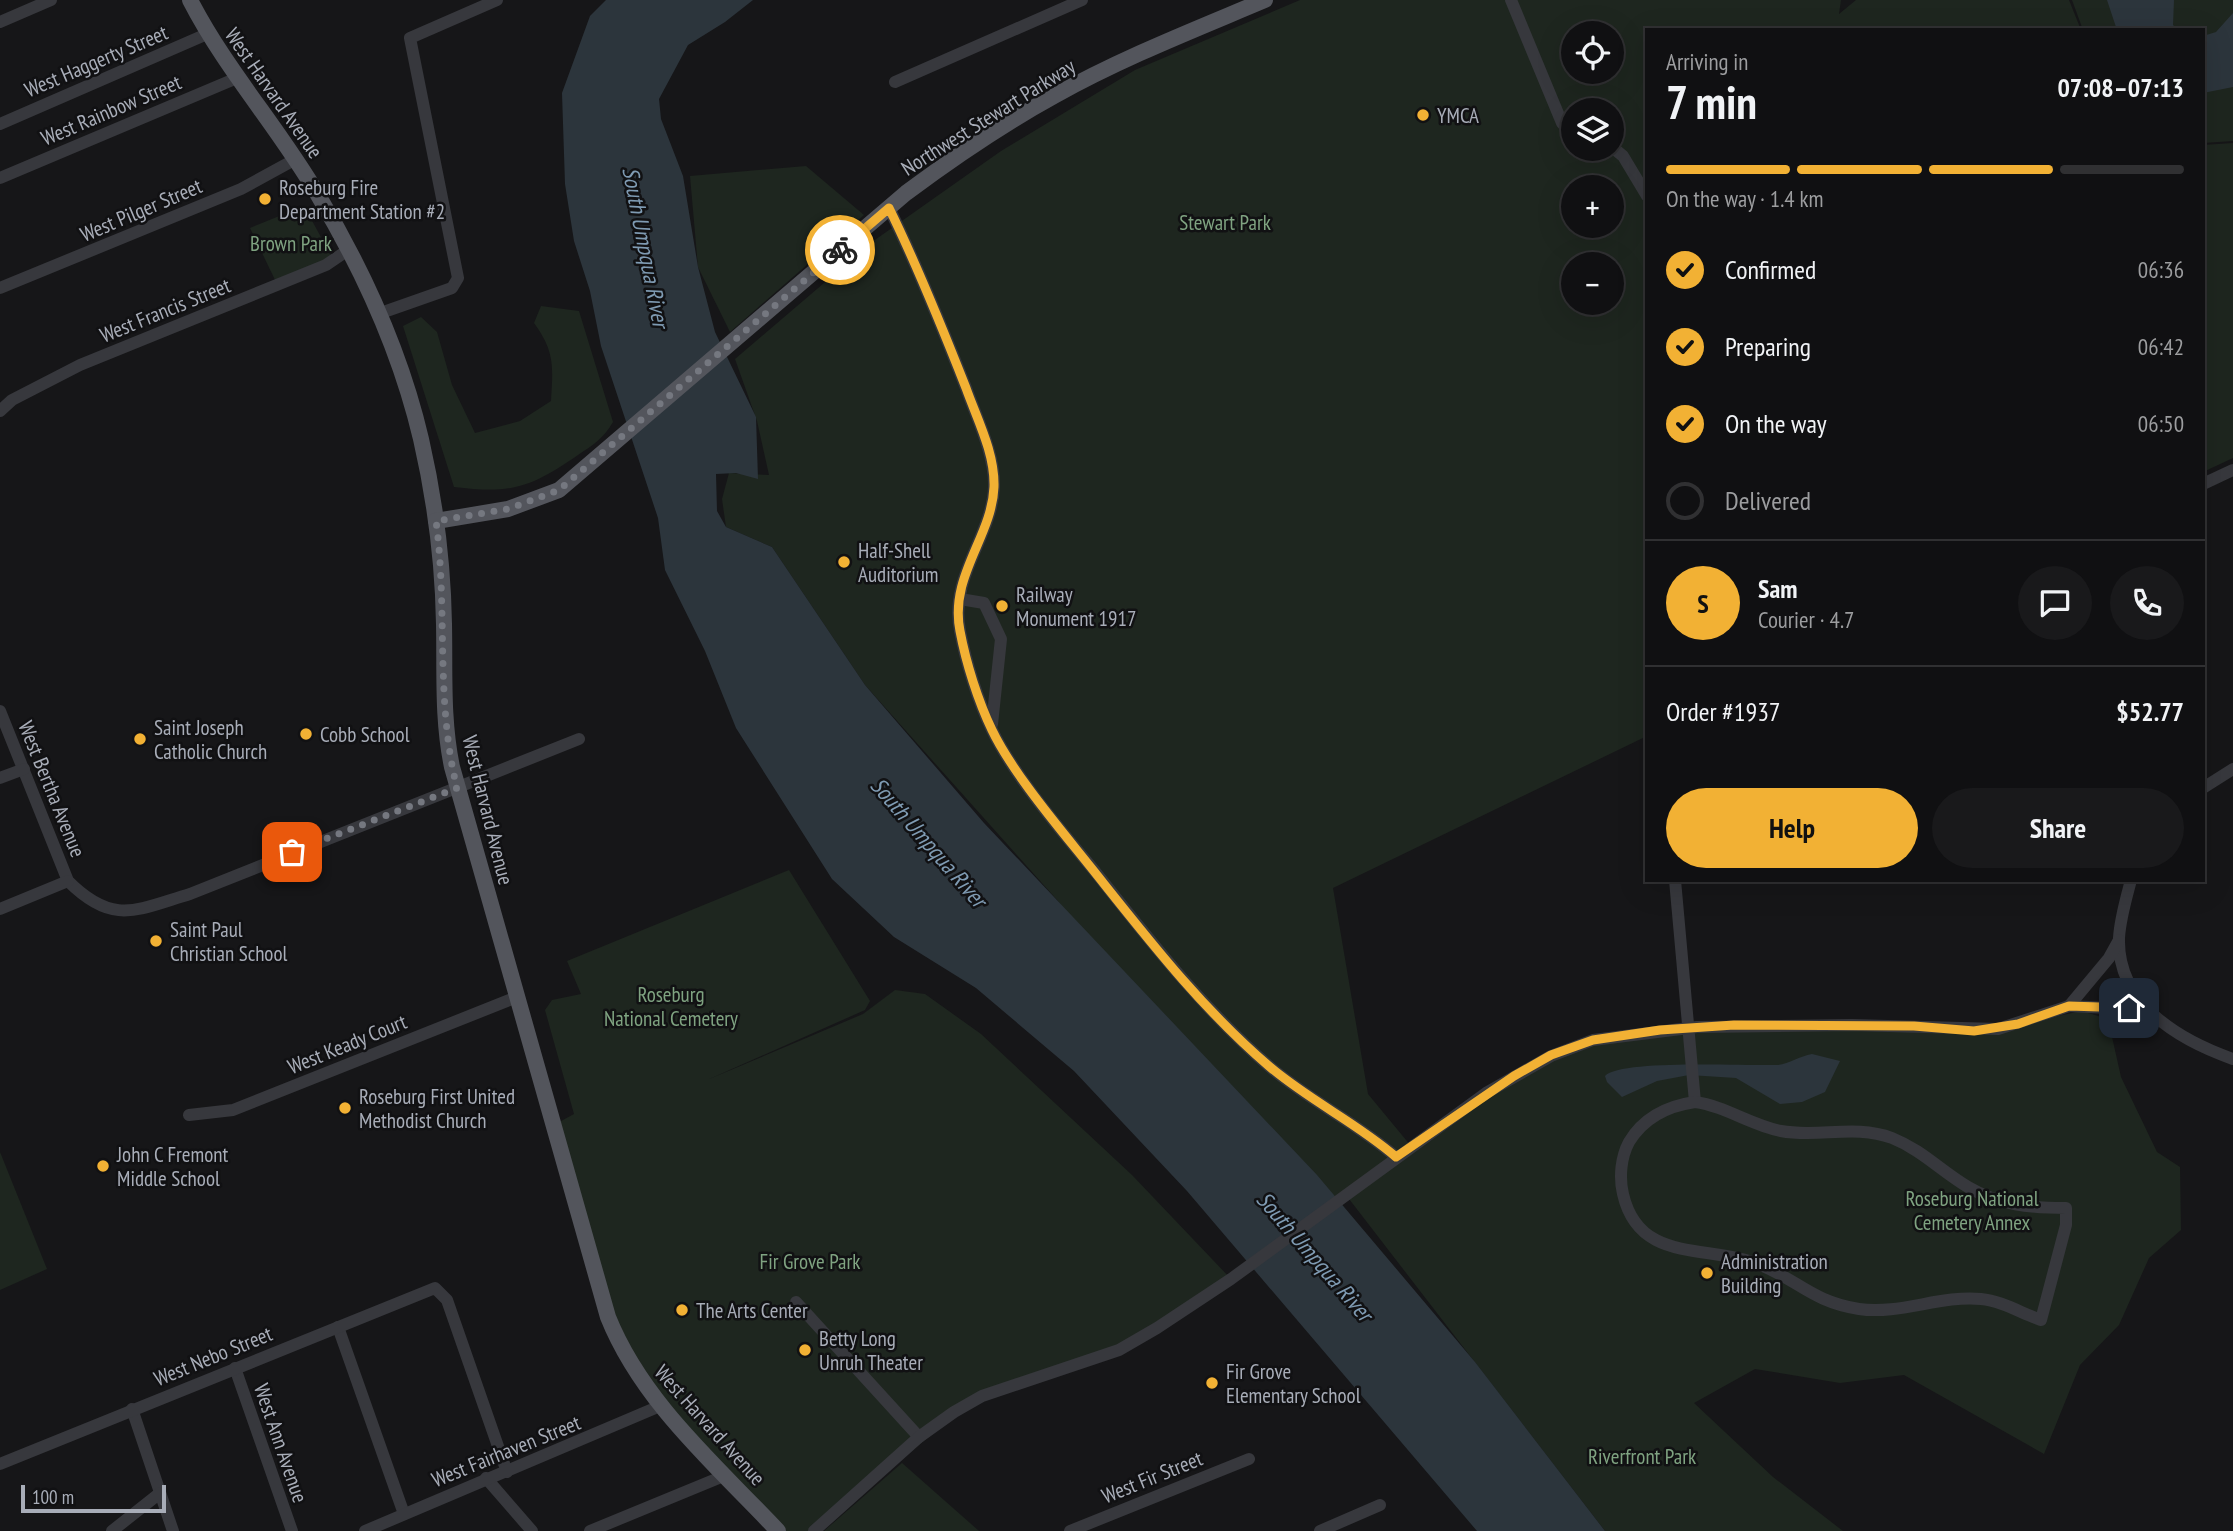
<!DOCTYPE html>
<meta charset="utf-8">
<style>
:root{--surface:#101012;--page:#19191b;--text:#f1f3f6;--muted:#9c9d9f;--line:#303032;--accent:#f2b134}
body{margin:0;font-family:"PT Sans Narrow",sans-serif;background:var(--page);color:var(--text);height:100vh;display:flex;flex-direction:column;font-size:26px;white-space:nowrap}
*{box-sizing:border-box;margin:0}
p{font-size:23px;color:var(--muted)}
.icon{flex:none;width:38px;height:38px;fill:none;stroke:currentColor;stroke-width:2;stroke-linecap:round;stroke-linejoin:round}
.map{position:relative;flex:1;overflow:hidden}
.drawer{position:absolute;left:1645px;top:28px;width:560px;height:854px;display:flex;flex-direction:column;background:var(--surface);border-radius:0px;box-shadow:0 7px 28px #0002,0 0 0 2px var(--line)}
.drawer>*{flex:none}
.fabs{position:absolute;left:1561px;top:21px;display:grid;gap:14px}
.fabs a{display:grid;place-items:center;width:63px;height:63px;border-radius:50%;background:var(--surface);box-shadow:0 7px 28px #0002,0 0 0 2px var(--line);font-size:35px}
.scale{position:absolute;left:21px;bottom:18px;width:145px;box-sizing:border-box;padding-left:7px;border:4px solid #a8adb8;border-top:0;font-size:19px;line-height:24px;white-space:nowrap;color:#a8adb8;-webkit-text-stroke:5px #111113;paint-order:stroke}
.pin{position:absolute;display:grid;place-items:center;width:60px;height:60px;color:#fff;margin:-30px;border-radius:14px;box-shadow:0 4px 10px #0006}
.courier{position:absolute;display:grid;place-items:center;width:70px;height:70px;margin:-35px;border:5px solid #f2b134;border-radius:50%;background:#fff;color:#222;box-shadow:0 2px 9px #0007}
.overview em{font-style:normal;font-weight:700}
.overview div{display:flex;flex-direction:column-reverse}
.overview{display:flex;align-items:center;justify-content:space-between;height:119px;padding:0 21px}
h1{font-size:46px;font-weight:700;line-height:52px}
.bar{display:grid;grid-template-columns:repeat(4,1fr);gap:10px 7px;align-content:center;height:84px;padding:0 21px}
.bar i{height:9px;border-radius:5px;background:var(--line)}
.bar .active{background:var(--accent)}
.bar p{grid-column:span 4}
.line{display:flex;align-items:center;gap:18px;padding:0 21px;border-top:2px solid var(--line)}
.line div{flex:1}
.round{display:grid;place-items:center;flex:none;width:74px;height:74px;border-radius:37px;background:var(--page)}
ol{padding:0 21px;list-style:none}
li{display:flex;align-items:center;gap:21px;height:77px}
li p{margin-inline-start:auto}
li .icon{padding:7px;border-radius:50%;background:var(--accent);color:#111;stroke-width:4}
li:last-child{color:var(--muted)}
li i{width:38px;height:38px;border:4px solid var(--line);border-radius:50%}
.cta{display:flex;gap:14px;margin-top:auto;padding:14px 21px}
.cta a{flex:1;height:80px;border-radius:42px;background:var(--accent);color:#111;font-size:28px;font-weight:700;line-height:80px;text-align:center}
.cta a+a{background:var(--page);color:var(--text)}
.map>svg:first-child{display:block}
.green{fill:#1e261f;fill-rule:evenodd}
.water{fill:#2c353c}
.lines{fill:none;stroke-linecap:round;stroke-linejoin:round}
.minor{stroke:#37383d;stroke-width:12}
.major{stroke:#53555c;stroke-width:16}
.done{stroke:#757880;stroke-width:7;stroke-dasharray:0 12.6}
.route{stroke:#f2b134;stroke-width:9}
.poi-dot{fill:#f2b134;stroke:#111113;stroke-width:2.5}
.labels{text-anchor:middle;dominant-baseline:central;stroke-width:5;stroke-linejoin:round;paint-order:stroke}
.street-label{font-size:21px;fill:#a8adb8;stroke:#111113}
.poi-label{font-size:21px;fill:#a8adb8;stroke:#111113;text-anchor:start}
.park-label{font-size:21px;fill:#7fa381;stroke:#111113}
.water-label{font-size:23px;font-style:italic;fill:#7f9bb3;stroke:#111113}
</style>
<div class="map">
<svg width="2233" height="1531" viewBox="0 0 2233 1531">
<rect width="100%" height="100%" fill="#161618"/>
<g class="green">
<path d="M1300 0H1841L1839 14 1856 0H2069L2081 30H1647V736L1333 888 1368 1094 1411 1146 1486 1093 1593 1040 1660 1030 2018 1024 2082 1011 2108 1019 2121 1077 2157 1152 2180 1167 2181 1230 2149 1258 2119 1325 2080 1365 2044 1454 1904 1375 1840 1383 1755 1369 1694 1403 1773 1477 1843 1531H1605L1346 1195 1298 1230 1058 901 865 685 772 547 726 527 722 499 729 473 769 475 757 421 735 359 872 242 1001 151 1135 70ZM1573 33H1612V72H1573ZM1573 110H1612V149H1573ZM1573 187H1612V226H1573ZM1573 264H1612V303H1573Z"/>
<polygon points="2072,0 2233,0 2233,141 2203,143 2203,30 2083,30"/>
<polygon points="2233,143 2233,458 2203,472 2203,145"/>
<polygon points="806,166 864,215 730,332 698,267 690,176"/>
<polygon points="304,206 334,261 277,284 250,228"/>
<path d="M541 306 579 311 613 422C604 438 593 445 578 455 530 488 512 494 454 487L403 326 421 317 437 332 452 385 475 433 520 421 551 401C553 366 555 352 534 323Z"/>
<polygon points="789,870 870,1001 865,1010 707,1080 863,1014 895,990 925,994 981,1034 1132,1175 1231,1279 1119,1350 966,1406 815,1531 778,1531 622,1350 552,1126 574,1114 545,1010 552,1000 581,994 567,961"/>
<polygon points="0,1152 47,1269 0,1290"/>
<polygon points="902,1463 979,1531 824,1531"/>
</g>
<g class="water">
<polygon points="606,0 753,0 725,22 688,45 659,99 661,119 683,176 698,267 715,332 756,417 758,479 736,473 716,474 717,511 726,527 772,547 865,685 984,823 1317,1175 1475,1362 1605,1531 1477,1531 1187,1191 1074,1071 976,988 894,937 832,879 736,728 705,651 665,570 658,518 601,346 590,291 574,241 565,184 562,93 590,16"/>
<polygon points="2107,0 2174,0 2173,25 2178,30 2117,30"/>
<polygon points="2233,13 2233,87 2203,93 2203,36 2216,32"/>
<path d="M1812 1054 1840 1061 1825 1092 1802 1102 1780 1104 1736 1078 1689 1075 1657 1081 1622 1097 1607 1082 1605 1076C1619 1059 1747 1066 1776 1065 1788 1065 1799 1056 1812 1054Z"/>
</g>
<g class="lines">
<g class="minor">
<polyline points="1511,0 1562,123 1573,135"/>
<polyline points="0,22 51,0"/>
<polyline points="895,82 1082,0"/>
<polyline points="0,124 207,34"/>
<polyline points="1612,147 1623,156 1647,196"/>
<polyline points="0,178 237,78"/>
<path d="M889 208C918 267 942 327 966 388 977 419 995 454 994 487 992 537 949 576 960 631 966 663 978 701 992 730 1014 776 1064 834 1097 874 1151 942 1204 1010 1270 1067 1310 1101 1357 1123 1396 1157"/>
<polyline points="0,288 241,189 294,160"/>
<polyline points="378,314 452,288 458,278 410,38 497,0"/>
<polyline points="0,411 12,400 80,365 326,265 348,250"/>
<polyline points="2203,484 2233,470"/>
<polyline points="960,599 984,603 1001,639 992,724"/>
<path d="M0 711 68 881C113 926 136 910 190 894L579 739"/>
<polyline points="0,778 24,769"/>
<polyline points="2203,788 2233,769"/>
<polyline points="1675,880 1695,1102"/>
<path d="M2131 880C2126 899 2120 919 2119 938 2117 1004 2179 1040 2233 1059"/>
<polyline points="0,909 68,881"/>
<polyline points="2119,940 2109,958 2069,1006 2148,1010"/>
<path d="M1695 1102C1725 1106 1751 1125 1781 1131 1818 1138 1855 1124 1892 1138 1922 1150 1941 1171 1968 1187 1998 1205 2032 1208 2066 1208V1225L2041 1320C2021 1313 2002 1301 1981 1299 1940 1295 1900 1315 1859 1309 1812 1302 1797 1279 1758 1264 1707 1244 1639 1264 1623 1194 1619 1177 1621 1157 1629 1142 1644 1117 1667 1106 1695 1102Z"/>
<polyline points="189,1115 233,1110 517,997"/>
<polyline points="796,1302 919,1437"/>
<polyline points="338,1327 404,1514"/>
<polyline points="235,1368 292,1531"/>
<polyline points="132,1409 173,1531"/>
<polyline points="0,1464 435,1288 447,1300 507,1472"/>
<polyline points="486,1478 532,1531"/>
<polyline points="112,1531 160,1493"/>
<polyline points="365,1531 660,1406"/>
<polyline points="590,1531 726,1475"/>
<polyline points="814,1531 919,1437 954,1412 982,1396 1119,1350 1157,1328 1231,1279 1486,1093 1551,1056 1593,1040 1697,1027 1852,1025 1998,1029 2069,1006"/>
<polyline points="1070,1531 1249,1459"/>
<polyline points="1320,1531 1380,1505"/>
</g>
<g class="major">
<path d="M190 0C226 70 279 128 318 195 363 270 401 354 421 439 435 500 443 562 444 624 445 672 442 719 452 767L608 1317C642 1402 716 1465 778 1531"/>
<path d="M436 521 508 509 559 490 906 193C953 158 1003 124 1054 96 1122 58 1194 30 1265 0"/>
</g>
</g>
<g class="lines">
<path class="done" d="M292 852 457 788C435 700 448 610 436 521L508 509 559 490 840 250"/>
<path class="route" d="M840 250 889 208C918 267 942 327 966 388 977 419 995 453 994 487 992 537 949 576 960 631 966 663 978 701 992 730 1013 774 1062 831 1093 870 1148 939 1202 1009 1270 1067 1310 1101 1357 1123 1396 1157L1514 1076 1551 1055 1593 1040 1660 1030 1734 1025 1914 1026 1974 1031 2018 1024 2069 1006 2129 1008"/>
</g>
<g class="poi-dot">
<circle cx="1423" cy="115" r="7"/>
<circle cx="265" cy="199" r="7"/>
<circle cx="844" cy="562" r="7"/>
<circle cx="1002" cy="606" r="7"/>
<circle cx="306" cy="734" r="7"/>
<circle cx="140" cy="739" r="7"/>
<circle cx="156" cy="941" r="7"/>
<circle cx="345" cy="1108" r="7"/>
<circle cx="103" cy="1166" r="7"/>
<circle cx="1707" cy="1273" r="7"/>
<circle cx="682" cy="1310" r="7"/>
<circle cx="805" cy="1350" r="7"/>
<circle cx="1212" cy="1383" r="7"/>
</g>
<g class="labels">
<g class="street-label">
<text transform="translate(96 61) rotate(-23)">West Haggerty Street</text>
<text transform="translate(274 93) rotate(55)">West Harvard Avenue</text>
<text transform="translate(111 110) rotate(-23)">West Rainbow Street</text>
<text transform="translate(988 117) rotate(-32)">Northwest Stewart Parkway</text>
<text transform="translate(141 210) rotate(-23)">West Pilger Street</text>
<text transform="translate(165 310) rotate(-22)">West Francis Street</text>
<text transform="translate(52 789) rotate(68)">West Bertha Avenue</text>
<text transform="translate(488 810) rotate(76)">West Harvard Avenue</text>
<text transform="translate(347 1044) rotate(-22)">West Keady Court</text>
<text transform="translate(213 1356) rotate(-22)">West Nebo Street</text>
<text transform="translate(710 1425) rotate(48)">West Harvard Avenue</text>
<text transform="translate(281 1443) rotate(71)">West Ann Avenue</text>
<text transform="translate(506 1451) rotate(-22)">West Fairhaven Street</text>
<text transform="translate(1152 1477) rotate(-22)">West Fir Street</text>
</g>
<g class="poi-label">
<text x="1437" y="115">YMCA</text>
<text x="279" y="187">Roseburg Fire<tspan x="279" dy="24">Department Station #2</tspan></text>
<text x="858" y="550">Half-Shell<tspan x="858" dy="24">Auditorium</tspan></text>
<text x="1016" y="594">Railway<tspan x="1016" dy="24">Monument 1917</tspan></text>
<text x="154" y="727">Saint Joseph<tspan x="154" dy="24">Catholic Church</tspan></text>
<text x="320" y="734">Cobb School</text>
<text x="170" y="929">Saint Paul<tspan x="170" dy="24">Christian School</tspan></text>
<text x="359" y="1096">Roseburg First United<tspan x="359" dy="24">Methodist Church</tspan></text>
<text x="117" y="1154">John C Fremont<tspan x="117" dy="24">Middle School</tspan></text>
<text x="1721" y="1261">Administration<tspan x="1721" dy="24">Building</tspan></text>
<text x="696" y="1310">The Arts Center</text>
<text x="819" y="1338">Betty Long<tspan x="819" dy="24">Unruh Theater</tspan></text>
<text x="1226" y="1371">Fir Grove<tspan x="1226" dy="24">Elementary School</tspan></text>
</g>
<g class="park-label">
<text x="1225" y="222">Stewart Park</text>
<text x="291" y="243">Brown Park</text>
<text x="671" y="994">Roseburg<tspan x="671" dy="24">National Cemetery</tspan></text>
<text x="1972" y="1198">Roseburg National<tspan x="1972" dy="24">Cemetery Annex</tspan></text>
<text x="810" y="1261">Fir Grove Park</text>
<text x="1642" y="1456">Riverfront Park</text>
</g>
<g class="water-label">
<text transform="translate(646 247) rotate(79)">South Umpqua River</text>
<text transform="translate(929 842) rotate(49)">South Umpqua River</text>
<text transform="translate(1315 1256) rotate(49)">South Umpqua River</text>
</g>
</g>
</svg>
<div class="fabs">
<a><svg class="icon" aria-label="locate" viewBox="0 0 24 24"><circle cx="12" cy="12" r="6"/><path d="M12 2v4M12 18v4M2 12h4M18 12h4"/></svg></a>
<a><svg class="icon" aria-label="layers" viewBox="0 0 24 24"><path d="M12 4l9 5-9 5-9-5zM3 14l9 5 9-5"/></svg></a>
<a>+</a>
<a>−</a>
</div>
<div class="scale">100 m</div>
<div class="pin" style="left:292px;top:852px;background:#ea580c"><svg class="icon" aria-label="bag" viewBox="0 0 24 24"><path d="M5 8h14l-1 12H6zM9 8a3 3 0 0 1 6 0"/></svg></div>
<div class="pin" style="left:2129px;top:1008px;background:#1f2937"><svg class="icon" aria-label="home" viewBox="0 0 24 24"><path d="M3 11l9-7 9 7M6 9v11h12V9"/></svg></div>
<div class="courier" style="left:840px;top:250px"><svg class="icon" aria-label="bike" viewBox="0 0 24 24"><circle cx="6" cy="16" r="4"/><circle cx="18" cy="16" r="4"/><path d="M6 16l4-8h5l3 8M10 8l3 8H6M13 5h3"/></svg></div>
<section class="drawer">
<div class="overview"><div><h1>7 min</h1><p>Arriving in</p></div><em>07:08–07:13</em></div>
<div class="bar"><i class="active"></i><i class="active"></i><i class="active"></i><i></i><p>On the way · 1.4 km</p></div>
<ol>
<li><svg class="icon" aria-label="check" viewBox="0 0 24 24"><path d="M5 12l5 5 9-10"/></svg>Confirmed<p>06:36</p></li>
<li><svg class="icon" aria-label="check" viewBox="0 0 24 24"><path d="M5 12l5 5 9-10"/></svg>Preparing<p>06:42</p></li>
<li><svg class="icon" aria-label="check" viewBox="0 0 24 24"><path d="M5 12l5 5 9-10"/></svg>On the way<p>06:50</p></li>
<li><i></i>Delivered</li>
</ol>
<div class="line" style="height:126px"><b class="round" style="background:var(--accent);color:#111">S</b><div><b>Sam</b><p>Courier · 4.7</p></div><a class="round"><svg class="icon" aria-label="chat" viewBox="0 0 24 24"><path d="M4 5h16v11H9l-5 4z"/></svg></a><a class="round"><svg class="icon" aria-label="phone" viewBox="0 0 24 24"><path d="M5 4h4l2 5-3 2q2 4 5 5l2-3 5 2v4C11 20 4 13 5 4z"/></svg></a></div>
<div class="line" style="height:91px"><div>Order #1937</div><b>$52.77</b></div>
<div class="cta"><a>Help</a><a>Share</a></div>
</section>
</div>
